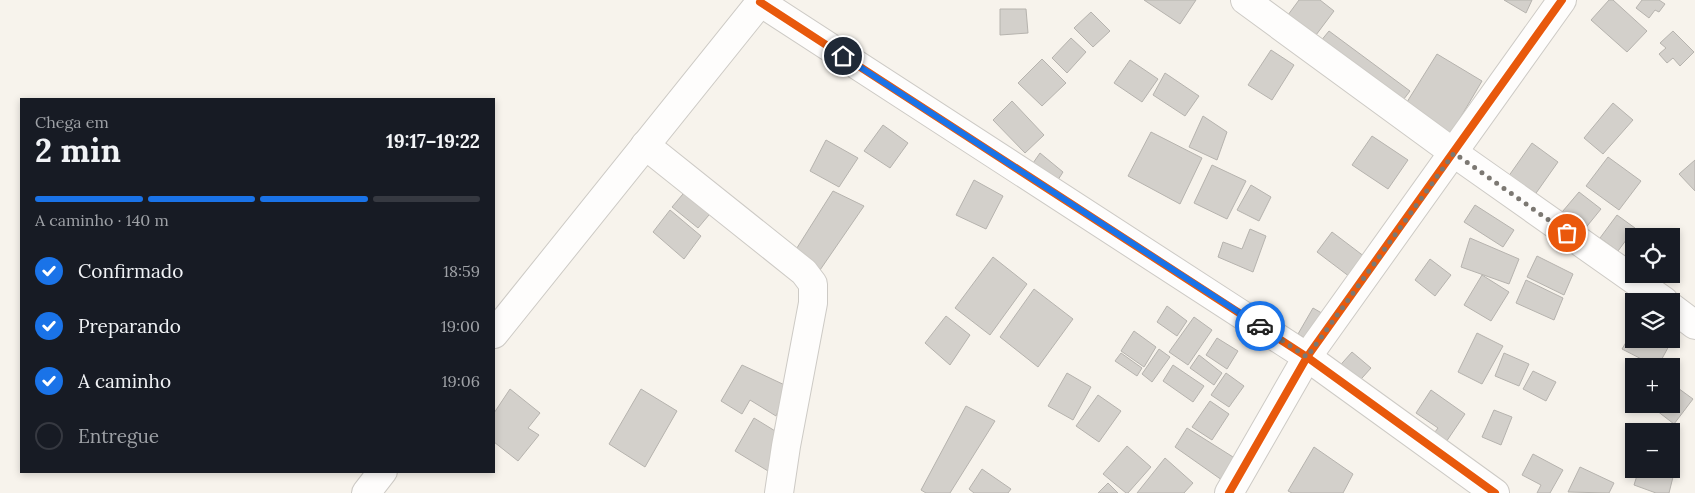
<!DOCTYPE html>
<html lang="pt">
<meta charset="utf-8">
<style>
:root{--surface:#171b24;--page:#242831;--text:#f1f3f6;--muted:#9ea1a6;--line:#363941;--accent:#1a73e8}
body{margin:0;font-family:Lora,serif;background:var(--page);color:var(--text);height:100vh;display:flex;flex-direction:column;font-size:19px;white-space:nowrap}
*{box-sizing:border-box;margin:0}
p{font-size:16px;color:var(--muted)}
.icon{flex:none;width:28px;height:28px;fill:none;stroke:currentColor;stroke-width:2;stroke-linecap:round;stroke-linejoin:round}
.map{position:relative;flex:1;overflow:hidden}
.side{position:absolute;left:20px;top:98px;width:475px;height:375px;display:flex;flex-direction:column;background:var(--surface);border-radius:0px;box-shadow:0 2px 8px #0003}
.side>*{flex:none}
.controls{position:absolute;left:1625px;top:228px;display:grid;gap:10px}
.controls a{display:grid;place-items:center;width:55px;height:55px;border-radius:0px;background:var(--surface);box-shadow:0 2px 8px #0003;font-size:25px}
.pin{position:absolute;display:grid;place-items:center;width:42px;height:42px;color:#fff;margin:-21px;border:2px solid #fff;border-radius:50%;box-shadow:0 1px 5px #0007}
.courier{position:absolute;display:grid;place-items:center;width:50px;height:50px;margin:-25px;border:4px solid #1a73e8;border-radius:50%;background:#fff;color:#222;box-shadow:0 1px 6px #0007}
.summary em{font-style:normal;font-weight:800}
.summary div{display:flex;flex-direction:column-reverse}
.summary{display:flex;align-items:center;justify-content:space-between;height:85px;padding:0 15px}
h1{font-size:32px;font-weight:800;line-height:38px}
.bar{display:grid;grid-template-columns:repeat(4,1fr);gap:8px 5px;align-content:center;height:60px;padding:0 15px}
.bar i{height:6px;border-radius:4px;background:var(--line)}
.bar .selected{background:var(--accent)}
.bar p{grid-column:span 4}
ol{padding:0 15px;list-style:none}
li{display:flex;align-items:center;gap:15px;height:55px}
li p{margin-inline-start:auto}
li .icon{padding:5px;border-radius:50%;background:var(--accent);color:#fff;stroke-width:4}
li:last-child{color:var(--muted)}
li i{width:28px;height:28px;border:2px solid var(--line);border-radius:50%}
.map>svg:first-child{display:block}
.building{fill:#d3d0cb;stroke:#b6b3ae}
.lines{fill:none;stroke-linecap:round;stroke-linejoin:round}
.minor-casing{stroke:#cdcac5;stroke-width:30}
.minor{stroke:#fefdfc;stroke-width:28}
.cycleway-casing{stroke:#fff;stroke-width:11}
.cycleway{stroke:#e8590c;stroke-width:8}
.done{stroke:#7c7872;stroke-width:5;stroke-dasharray:0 9}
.route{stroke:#1a73e8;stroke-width:6}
</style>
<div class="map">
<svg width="1695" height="493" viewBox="0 0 1695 493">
<rect width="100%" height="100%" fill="#f7f3ec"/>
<g class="building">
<polygon points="1144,0 1196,0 1180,24"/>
<polygon points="1299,0 1320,0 1334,11 1313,39 1285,19"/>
<polygon points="1504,0 1532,0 1526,13"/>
<polygon points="1609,0 1613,0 1647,31 1627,52 1591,20"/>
<polygon points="1642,0 1659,0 1665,4 1659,12 1655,10 1649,18 1636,8"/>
<polygon points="1000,9 1026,9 1028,33 1000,35"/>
<polygon points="1091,12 1110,31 1093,47 1074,28"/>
<polygon points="1329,31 1410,91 1397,108 1315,48"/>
<polygon points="1673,31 1694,52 1680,66 1673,58 1667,63 1659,54 1666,48 1660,43"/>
<polygon points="1071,38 1086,52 1067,73 1052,58"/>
<polygon points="1271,50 1294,65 1272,100 1248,85"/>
<polygon points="1437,54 1482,81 1446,142 1402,110"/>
<polygon points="1042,59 1066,83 1042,106 1018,83"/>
<polygon points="1130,60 1158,79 1142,102 1114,83"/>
<polygon points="1165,73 1199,96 1185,116 1153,95"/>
<polygon points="1012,101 1044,135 1025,153 993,120"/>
<polygon points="1613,103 1633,120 1603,154 1584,138"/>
<polygon points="1203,116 1227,132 1217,160 1189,147"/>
<polygon points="883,125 908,143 890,168 864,151"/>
<polygon points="1151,132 1202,158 1180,204 1128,176"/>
<polygon points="1372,136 1408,160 1388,189 1352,165"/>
<polygon points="826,140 858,158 839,187 810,171"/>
<polygon points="1532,143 1558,162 1534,196 1508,177"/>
<polygon points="1040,153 1063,172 1047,197 1022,179"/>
<polygon points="1608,157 1641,181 1619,210 1586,186"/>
<polygon points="1695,160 1695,191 1679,174"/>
<polygon points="1212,165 1246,181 1227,219 1194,203"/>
<polygon points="974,180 1003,196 986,229 956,215"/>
<polygon points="1251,185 1271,197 1259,221 1237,210"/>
<polygon points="688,188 714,209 698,228 672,207"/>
<polygon points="833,191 864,206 820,270 795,251"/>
<polygon points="1579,192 1601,209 1579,236 1557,218"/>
<polygon points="1475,205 1514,230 1503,247 1464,222"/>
<polygon points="670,210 701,236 684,259 653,232"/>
<polygon points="1617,215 1635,228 1618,251 1600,238"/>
<polygon points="1250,229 1266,236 1253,272 1218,257 1223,242 1242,249"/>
<polygon points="1332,232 1369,260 1354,280 1317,252"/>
<polygon points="1470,238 1519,259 1509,284 1461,267"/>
<polygon points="1537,256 1573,274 1564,295 1527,277"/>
<polygon points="993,257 1027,284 990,335 955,308"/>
<polygon points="1430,259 1451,275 1435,296 1415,280"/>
<polygon points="1482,275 1509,292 1491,321 1464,305"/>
<polygon points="1526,280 1563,298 1554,320 1516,303"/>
<polygon points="1034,289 1073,319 1038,367 1000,337"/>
<polygon points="1167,306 1187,321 1177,336 1157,322"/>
<polygon points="1313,308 1339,323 1324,349 1298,334"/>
<polygon points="946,316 970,335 950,365 925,343"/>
<polygon points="1194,317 1212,330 1188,365 1169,352"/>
<polygon points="1634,329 1634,339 1660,339 1670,344 1658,366 1655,366 1622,349"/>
<polygon points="1134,331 1156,347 1144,367 1121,351"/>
<polygon points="1477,333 1503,346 1482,384 1458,372"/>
<polygon points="1217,338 1238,351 1227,369 1206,355"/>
<polygon points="1159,349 1170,357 1152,382 1142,374"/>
<polygon points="1352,352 1371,368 1354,387 1335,371"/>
<polygon points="1121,353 1142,368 1137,376 1115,361"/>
<polygon points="1504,353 1529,364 1519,386 1495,376"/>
<polygon points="1199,355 1222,373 1214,385 1190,368"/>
<polygon points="742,365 789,387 776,416 750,400 742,414 721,401"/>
<polygon points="1173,365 1204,386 1193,402 1163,381"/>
<polygon points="1533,371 1556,382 1546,401 1523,389"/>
<polygon points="1067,373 1091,387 1073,420 1048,406"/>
<polygon points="1226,373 1244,386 1229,407 1211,395"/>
<polygon points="1671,383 1693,399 1674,424 1652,407 1654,404 1671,404"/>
<polygon points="510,389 540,413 528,428 539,435 518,461 494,442 494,413"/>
<polygon points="641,389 677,411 645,467 609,444"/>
<polygon points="1431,390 1465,414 1442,448 1429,440 1438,428 1416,413"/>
<polygon points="1098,395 1121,411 1099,442 1076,426"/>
<polygon points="1210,401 1229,414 1212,440 1192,427"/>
<polygon points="966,406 995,421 950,493 926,493 921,490"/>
<polygon points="1494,410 1512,417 1501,445 1482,437"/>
<polygon points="754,418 780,434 768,471 735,451"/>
<polygon points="1187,428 1241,462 1229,485 1175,447"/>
<polygon points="1127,446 1151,467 1128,493 1126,493 1103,474"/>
<polygon points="1314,447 1353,474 1343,493 1292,493 1288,491"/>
<polygon points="1533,454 1563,470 1550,493 1537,493 1541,485 1522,475"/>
<polygon points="1671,454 1678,457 1669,493 1656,493 1634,485 1639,469 1671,469"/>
<polygon points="1165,458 1193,483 1184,493 1137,493"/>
<polygon points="1580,467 1614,483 1609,493 1568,492"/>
<polygon points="982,469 1011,489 1008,493 974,493 969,489"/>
<polygon points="1108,483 1118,493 1098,493"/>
</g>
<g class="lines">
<defs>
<g id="minor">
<polyline points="1245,0 1454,153 1664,301"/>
<polyline points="760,2 1307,357 1495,493"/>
<polyline points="645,145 804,272 813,284 813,303 786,446 779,493"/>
<polyline points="1671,307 1695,325"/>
<polyline points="494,334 762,0"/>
<polyline points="366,493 383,471"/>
<polyline points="1229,493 1307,357 1562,0"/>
</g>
</defs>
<use href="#minor" class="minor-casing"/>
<use href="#minor" class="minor"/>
<defs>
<g id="cycleway">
<polyline points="760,2 1307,357 1495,493"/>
<polyline points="1229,493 1307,357 1562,0"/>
</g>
</defs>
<use href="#cycleway" class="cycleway-casing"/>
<use href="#cycleway" class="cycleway"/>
</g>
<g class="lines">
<polyline class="done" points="1260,326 1307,357 1454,153 1567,233"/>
<polyline class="route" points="843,56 1260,326"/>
</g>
</svg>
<div class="controls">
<a><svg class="icon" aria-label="locate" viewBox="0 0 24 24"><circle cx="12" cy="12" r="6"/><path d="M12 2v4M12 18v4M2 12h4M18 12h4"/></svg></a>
<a><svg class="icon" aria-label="layers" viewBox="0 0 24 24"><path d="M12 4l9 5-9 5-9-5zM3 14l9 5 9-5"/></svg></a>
<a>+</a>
<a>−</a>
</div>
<div class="pin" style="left:1567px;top:233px;background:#ea580c"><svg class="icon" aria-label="bag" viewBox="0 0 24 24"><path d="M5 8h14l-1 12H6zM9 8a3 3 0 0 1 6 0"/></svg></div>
<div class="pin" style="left:843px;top:56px;background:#1f2937"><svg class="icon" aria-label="home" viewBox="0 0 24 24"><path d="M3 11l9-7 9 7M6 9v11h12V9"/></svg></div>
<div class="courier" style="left:1260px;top:326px"><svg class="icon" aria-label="car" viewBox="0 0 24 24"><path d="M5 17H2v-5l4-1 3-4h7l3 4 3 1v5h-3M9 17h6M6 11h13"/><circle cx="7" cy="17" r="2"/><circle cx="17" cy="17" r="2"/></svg></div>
<section class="side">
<div class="summary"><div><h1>2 min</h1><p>Chega em</p></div><em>19:17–19:22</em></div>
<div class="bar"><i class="selected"></i><i class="selected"></i><i class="selected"></i><i></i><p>A caminho · 140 m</p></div>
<ol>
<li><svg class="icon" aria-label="check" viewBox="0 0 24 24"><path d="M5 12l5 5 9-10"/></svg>Confirmado<p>18:59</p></li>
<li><svg class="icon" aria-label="check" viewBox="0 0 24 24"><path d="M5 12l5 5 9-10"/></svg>Preparando<p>19:00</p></li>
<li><svg class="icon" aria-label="check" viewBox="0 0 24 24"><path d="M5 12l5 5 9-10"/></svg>A caminho<p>19:06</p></li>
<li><i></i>Entregue</li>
</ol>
</section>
</div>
